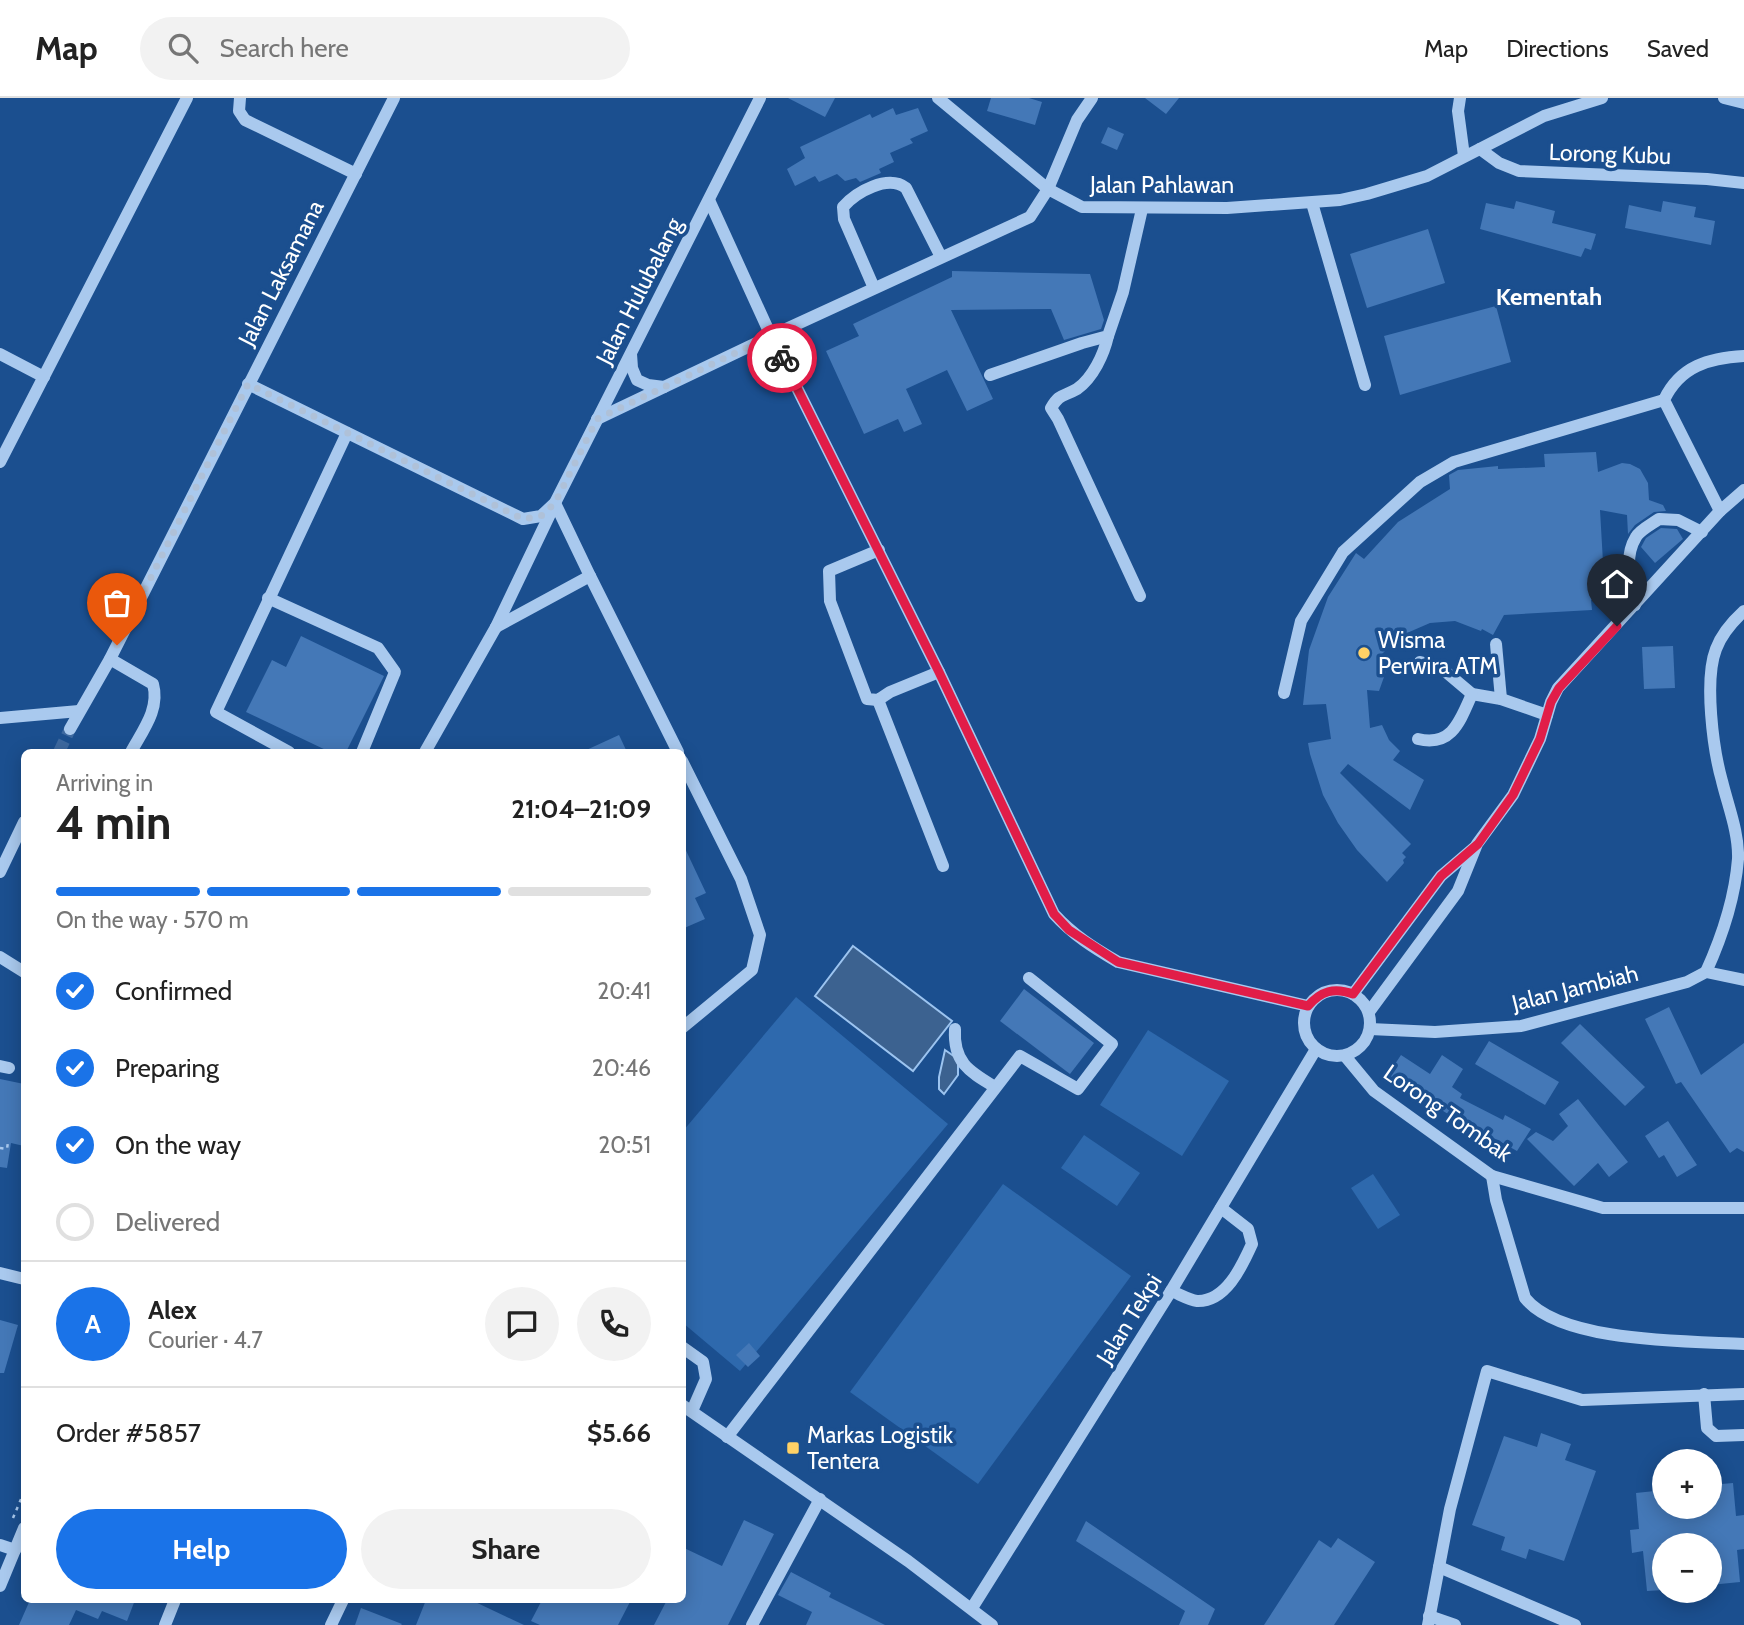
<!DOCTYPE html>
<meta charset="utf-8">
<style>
:root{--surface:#fff;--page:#f2f2f2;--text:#222;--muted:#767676;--line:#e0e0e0;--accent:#1a73e8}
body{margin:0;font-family:Cabin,sans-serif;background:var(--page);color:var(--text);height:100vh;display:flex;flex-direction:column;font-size:26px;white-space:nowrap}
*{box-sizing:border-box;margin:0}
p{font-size:23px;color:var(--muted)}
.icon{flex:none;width:38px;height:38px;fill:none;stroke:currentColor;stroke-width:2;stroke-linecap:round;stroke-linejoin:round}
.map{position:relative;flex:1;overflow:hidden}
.sheet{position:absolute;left:21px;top:651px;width:665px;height:854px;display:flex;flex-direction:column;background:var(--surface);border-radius:10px;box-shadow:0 4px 18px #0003}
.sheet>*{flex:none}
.fabs{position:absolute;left:1652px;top:1351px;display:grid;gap:14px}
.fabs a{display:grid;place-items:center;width:70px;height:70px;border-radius:50%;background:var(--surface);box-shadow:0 4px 18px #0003;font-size:35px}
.pin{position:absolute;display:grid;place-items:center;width:60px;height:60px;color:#fff;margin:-72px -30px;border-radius:50% 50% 50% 0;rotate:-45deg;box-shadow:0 0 7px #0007}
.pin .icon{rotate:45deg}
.courier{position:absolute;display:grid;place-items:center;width:70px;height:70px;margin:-35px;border:5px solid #e11d48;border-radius:50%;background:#fff;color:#222;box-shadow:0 2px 9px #0007}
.headline em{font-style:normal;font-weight:700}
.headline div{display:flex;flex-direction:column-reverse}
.headline{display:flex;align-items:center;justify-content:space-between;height:119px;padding:0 35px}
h1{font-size:46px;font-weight:700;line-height:52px}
.bar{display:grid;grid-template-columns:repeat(4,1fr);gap:10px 7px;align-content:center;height:84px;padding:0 35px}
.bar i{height:9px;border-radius:5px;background:var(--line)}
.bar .selected{background:var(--accent)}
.bar p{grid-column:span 4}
.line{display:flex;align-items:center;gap:18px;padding:0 35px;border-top:2px solid var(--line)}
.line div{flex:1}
.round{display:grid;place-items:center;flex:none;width:74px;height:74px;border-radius:37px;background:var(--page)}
ol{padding:0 35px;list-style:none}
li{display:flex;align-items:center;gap:21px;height:77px}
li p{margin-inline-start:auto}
li .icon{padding:7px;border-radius:50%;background:var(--accent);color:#fff;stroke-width:4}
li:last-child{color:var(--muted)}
li i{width:38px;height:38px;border:4px solid var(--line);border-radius:50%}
.button{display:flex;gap:14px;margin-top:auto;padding:14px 35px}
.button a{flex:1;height:80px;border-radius:42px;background:var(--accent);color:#fff;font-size:28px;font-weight:700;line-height:80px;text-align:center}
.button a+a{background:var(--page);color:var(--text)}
header{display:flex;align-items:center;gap:42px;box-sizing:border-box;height:98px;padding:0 35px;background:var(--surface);border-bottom:2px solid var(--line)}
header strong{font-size:33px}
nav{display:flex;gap:38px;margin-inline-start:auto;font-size:24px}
.search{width:490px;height:63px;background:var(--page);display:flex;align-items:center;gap:18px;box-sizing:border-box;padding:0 24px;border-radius:38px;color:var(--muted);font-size:26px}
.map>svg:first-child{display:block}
.green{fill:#2e69ad}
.water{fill:#3c6290;stroke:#9cc4f0;stroke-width:2}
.building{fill:#4478b7}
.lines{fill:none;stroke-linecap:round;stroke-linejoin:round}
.minor-tunnel{stroke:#3d69a0;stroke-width:12;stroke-dasharray:12 6;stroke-linecap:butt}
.path{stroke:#a9c9ee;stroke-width:2.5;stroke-dasharray:3.5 5;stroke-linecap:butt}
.minor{stroke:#a9c9ee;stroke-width:12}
.done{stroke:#afc1d8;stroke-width:7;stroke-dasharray:0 12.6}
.route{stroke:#e11d48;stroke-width:9}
.poi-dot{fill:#ffd166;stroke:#1b4f8f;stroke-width:2.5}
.labels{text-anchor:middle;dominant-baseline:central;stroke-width:7;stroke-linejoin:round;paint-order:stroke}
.street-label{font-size:23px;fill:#fff;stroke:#1b4f8f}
.poi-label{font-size:23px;fill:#fff;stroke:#1b4f8f;text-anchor:start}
.neighbourhood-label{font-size:24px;font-weight:bold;fill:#fff;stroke:#1b4f8f}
</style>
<header>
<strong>Map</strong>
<div class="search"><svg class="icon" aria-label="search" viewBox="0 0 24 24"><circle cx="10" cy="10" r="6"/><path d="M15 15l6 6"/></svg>Search here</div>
<nav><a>Map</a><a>Directions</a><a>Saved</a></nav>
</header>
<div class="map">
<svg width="1744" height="1527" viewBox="0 0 1744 1527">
<rect width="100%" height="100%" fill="#1b4f8f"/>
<g class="green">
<polygon points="796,899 948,1026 740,1273 683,1225 683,1033"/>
<polygon points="1148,932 1229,983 1182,1058 1100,1007"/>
<polygon points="1084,1037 1140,1075 1117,1108 1061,1070"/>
<polygon points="1373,1076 1400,1117 1378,1131 1351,1090"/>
<polygon points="1003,1086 1131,1178 978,1386 850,1294"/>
</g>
<g class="water">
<polygon points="853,848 952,923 913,973 815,898"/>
<polygon points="945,952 958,961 958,977 944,996 939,991 939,979"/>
</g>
<g class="building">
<polygon points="788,0 835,0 825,19"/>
<polygon points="991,0 1029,0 1042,4 1035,27 987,13"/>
<polygon points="1145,0 1179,0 1166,16"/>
<polygon points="893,10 896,17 918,10 928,33 910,41 913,45 890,55 894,64 879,71 881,75 860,84 856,80 845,83 837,76 819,84 815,78 795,88 787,71 805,60 800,49 870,16 872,20"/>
<polygon points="1108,29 1124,36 1117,52 1101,45"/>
<polygon points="1516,103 1555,113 1552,125 1596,136 1591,152 1585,150 1581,159 1480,131 1486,105 1514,111"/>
<polygon points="1663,103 1696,109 1694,119 1715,123 1711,147 1625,130 1629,107 1661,114"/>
<polygon points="1428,131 1445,185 1367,210 1350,156"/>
<polygon points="952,173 1090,176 1104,222 1101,231 1064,242 1051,211 951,212 993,301 967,313 947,272 906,291 922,326 904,334 898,321 864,336 826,253 859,238 853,226 952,179"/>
<polygon points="1496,208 1511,264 1400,297 1384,238"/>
<polygon points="1596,354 1598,374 1622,365 1630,366 1640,371 1648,385 1649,402 1663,407 1666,413 1654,414 1635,427 1628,436 1627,417 1600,412 1605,499 1591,502 1592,512 1504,517 1493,537 1482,531 1481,533 1455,523 1430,525 1400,538 1379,559 1389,565 1379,593 1367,592 1370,630 1382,627 1389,642 1400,653 1393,662 1424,682 1410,712 1348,666 1340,675 1411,746 1402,755 1406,759 1403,762 1404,765 1387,784 1357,752 1338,725 1323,697 1310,656 1308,645 1331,641 1326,606 1303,607 1309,552 1328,499 1356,455 1364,461 1398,424 1450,391 1449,377 1458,372 1498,368 1498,371 1545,369 1544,356"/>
<polygon points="1661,430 1677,431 1683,441 1655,465 1641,449 1646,440"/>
<polygon points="301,538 384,578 346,654 330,654 246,614 272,562 286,569"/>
<polygon points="1673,548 1675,590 1644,591 1642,549"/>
<polygon points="619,637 627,654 582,654"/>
<polygon points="682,744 706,795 695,800 705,821 682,831"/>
<polygon points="1024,891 1094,945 1070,976 1000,923"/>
<polygon points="1669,909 1701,977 1744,945 1744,1054 1737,1050 1730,1055 1681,984 1676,986 1645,921"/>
<polygon points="1580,926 1645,989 1625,1008 1561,945"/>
<polygon points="1489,943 1559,984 1545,1007 1475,966"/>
<polygon points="1401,957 1430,976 1442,957 1463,971 1452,989 1462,996 1460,1000 1503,1022 1505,1017 1531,1031 1517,1053 1490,1038 1488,1042 1454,1025 1456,1021 1387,978"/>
<polygon points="0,981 24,986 24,1048 11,1045 7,1070 0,1069"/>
<polygon points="1578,1001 1628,1064 1609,1079 1598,1065 1574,1088 1527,1041 1536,1034 1553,1043 1568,1028 1559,1016"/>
<polygon points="1668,1023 1697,1067 1677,1079 1664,1057 1659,1060 1645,1038"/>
<polygon points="0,1222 18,1227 4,1275 0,1275"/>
<polygon points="749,1245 760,1258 748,1269 736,1257"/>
<polygon points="1541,1335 1571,1346 1565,1362 1596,1373 1564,1463 1529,1451 1526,1461 1501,1452 1505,1439 1472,1427 1504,1338 1537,1349"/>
<polygon points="1733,1385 1736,1418 1744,1417 1744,1451 1737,1452 1740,1484 1710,1487 1710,1447 1664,1447 1664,1492 1647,1493 1643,1453 1632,1455 1630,1432 1639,1431 1636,1395 1664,1392 1664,1409 1710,1409 1710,1387"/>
<polygon points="744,1422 774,1436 728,1527 654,1527 667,1502 682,1502 682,1449 722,1468"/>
<polygon points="1086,1423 1215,1511 1208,1527 1179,1527 1185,1513 1076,1443"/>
<polygon points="1338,1440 1375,1464 1334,1527 1264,1527 1319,1442 1331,1450"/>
<polygon points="791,1474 831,1495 829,1499 885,1527 806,1527 812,1514 778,1497"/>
<polygon points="30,1502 135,1502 127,1523 102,1513 98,1521 76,1512 69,1527 19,1527"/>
<polygon points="426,1502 471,1502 524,1527 416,1527"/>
<polygon points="542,1502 631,1502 618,1527 540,1527 531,1523"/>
<polygon points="361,1510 402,1526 401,1527 355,1527"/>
</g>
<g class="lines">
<polyline class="minor-tunnel" points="59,654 70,631"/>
<g class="path">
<polyline points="0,1050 7,1051 8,1044"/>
<polyline points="13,1420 24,1394"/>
</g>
<g class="minor">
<polyline points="240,0 239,13 245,22 356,76"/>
<polyline points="938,0 1048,91 1077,22 1092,0"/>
<polyline points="1460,0 1458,13 1464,58"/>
<polyline points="1724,0 1744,5"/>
<polyline points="1480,51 1499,65 1519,73 1707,81 1744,85"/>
<path d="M709 102 771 238 939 574 1054 816C1073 837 1094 850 1118 864L1308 908"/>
<polyline points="1312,105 1365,287"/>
<path d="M874 190 844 121 843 109C856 94 888 76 906 90L941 159"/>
<path d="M1108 238C1104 256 1093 280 1077 291 1063 299 1060 295 1051 310L1058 321 1140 498"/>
<polyline points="0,256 44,279"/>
<polyline points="631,256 632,270 637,282 648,287 664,289"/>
<polyline points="990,277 1082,245 1108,238 1123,194 1142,111"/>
<polyline points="248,286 523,421 541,418 555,405 760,0"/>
<polyline points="597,321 771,238 1030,119 1048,91 1082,109 1227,110 1340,102 1367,96 1427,78 1544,18 1602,0"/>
<polyline points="0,364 187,0"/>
<polyline points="555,405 590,478"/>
<path d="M1720 413 1664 302C1680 268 1709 260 1744 258"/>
<polyline points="879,452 829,473 830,503 867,601 878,602 890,594 939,574"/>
<polyline points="268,500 378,550 395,574 362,654"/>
<path d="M1635 507C1631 485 1623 460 1636 439 1640 432 1652 426 1659 421L1678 422 1702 434"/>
<polyline points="496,529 590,478 678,654"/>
<polyline points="1496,546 1501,601"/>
<path d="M110 561 153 586C160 611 143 632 131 654"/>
<polyline points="1420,564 1440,569 1472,596 1501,601 1547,617"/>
<polyline points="1284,595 1301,523 1343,454 1420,384 1454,364 1664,302"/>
<polyline points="878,602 943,768"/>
<polyline points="0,620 79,613"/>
<polyline points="70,631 110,561 394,0"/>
<path d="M1418 641C1452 649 1460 623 1472 596"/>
<polyline points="289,654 216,614 347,335"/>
<polyline points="425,654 496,529 552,412"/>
<polyline points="682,663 741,781 760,837 752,872 682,930"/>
<polyline points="0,774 24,724"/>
<polyline points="0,859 24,874"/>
<path d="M1706 874C1721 841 1735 799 1738 761 1739 735 1728 708 1722 683 1713 651 1704 582 1716 551 1722 535 1732 524 1744 513"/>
<circle cx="1337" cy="925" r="33"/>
<polyline points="1353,896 1441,778 1475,749"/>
<polyline points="1369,914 1458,793 1477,746 1513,697 1540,641 1551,604 1558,590 1720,413 1744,392"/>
<path d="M955 931C953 965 970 974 995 989"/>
<polyline points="1370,931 1435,934 1521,928 1687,884 1706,874 1744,882"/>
<polyline points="1345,958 1374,993 1492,1078 1603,1110 1744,1110"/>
<polyline points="0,968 9,970"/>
<path d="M1492 1078 1496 1102 1525 1200C1561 1245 1689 1243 1744 1246"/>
<polyline points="0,1175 24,1181"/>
<path d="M1171 1193C1179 1196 1189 1202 1197 1203 1226 1204 1242 1168 1252 1146L1248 1131 1221 1110"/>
<polyline points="682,1249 703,1264 706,1281 692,1313"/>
<polyline points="1704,1296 1707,1330 1716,1338 1744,1337"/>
<polyline points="682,1307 908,1463 992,1527"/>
<polyline points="727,1339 1020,958 1078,991 1112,946 1029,880"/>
<polyline points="0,1447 15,1452"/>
<polyline points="1439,1469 1575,1527"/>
<polyline points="0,1488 24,1430"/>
<polyline points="972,1510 1171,1193 1316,951"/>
<polyline points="1429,1518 1455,1527"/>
<polyline points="165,1527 175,1502"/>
<polyline points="331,1527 343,1502"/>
<polyline points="752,1527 820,1401"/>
<polyline points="1428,1527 1450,1411 1487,1273 1582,1302 1744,1296"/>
</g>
</g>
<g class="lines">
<polyline class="done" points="117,547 248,286 523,421 541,418 555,405 597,321 771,238 782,260"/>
<path class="route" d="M782 260 939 574 1054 816 1069 832 1118 864 1308 908C1321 893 1334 889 1353 896L1441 778 1478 746 1513 697 1540 641 1551 604 1559 590 1617 528"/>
</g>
<g class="poi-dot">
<circle cx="1364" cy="555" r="7"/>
<rect x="786" y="1343" width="14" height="14" rx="3.5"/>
</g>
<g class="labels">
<g class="street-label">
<text transform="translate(1610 56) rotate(2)">Lorong Kubu</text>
<text x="1162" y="87">Jalan Pahlawan</text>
<text transform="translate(281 175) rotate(-63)">Jalan Laksamana</text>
<text transform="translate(639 193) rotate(-63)">Jalan Hulubalang</text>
<text transform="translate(1575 890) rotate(-14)">Jalan Jambiah</text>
<text transform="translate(1448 1015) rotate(35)">Lorong Tombak</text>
<text transform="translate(1129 1221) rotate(-58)">Jalan Tekpi</text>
</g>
<g class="poi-label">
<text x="1378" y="542">Wisma<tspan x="1378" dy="26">Perwira ATM</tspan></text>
<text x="807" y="1337">Markas Logistik<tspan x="807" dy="26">Tentera</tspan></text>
</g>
<g class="neighbourhood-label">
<text x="1549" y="198">Kementah</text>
</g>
</g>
</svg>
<div class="fabs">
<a>+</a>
<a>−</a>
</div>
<div class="pin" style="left:117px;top:547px;background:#ea580c"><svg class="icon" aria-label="bag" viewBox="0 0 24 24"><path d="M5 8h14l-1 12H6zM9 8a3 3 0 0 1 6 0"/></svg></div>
<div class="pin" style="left:1617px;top:528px;background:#1f2937"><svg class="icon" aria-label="home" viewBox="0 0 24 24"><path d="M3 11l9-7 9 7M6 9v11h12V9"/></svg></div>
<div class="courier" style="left:782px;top:260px"><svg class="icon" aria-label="bike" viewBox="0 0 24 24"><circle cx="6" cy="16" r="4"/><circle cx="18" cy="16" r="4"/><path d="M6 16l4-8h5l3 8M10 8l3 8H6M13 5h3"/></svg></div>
<section class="sheet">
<div class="headline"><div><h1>4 min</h1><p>Arriving in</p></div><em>21:04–21:09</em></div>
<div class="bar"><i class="selected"></i><i class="selected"></i><i class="selected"></i><i></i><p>On the way · 570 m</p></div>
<ol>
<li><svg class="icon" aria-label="check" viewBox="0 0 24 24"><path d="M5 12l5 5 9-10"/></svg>Confirmed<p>20:41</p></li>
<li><svg class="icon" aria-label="check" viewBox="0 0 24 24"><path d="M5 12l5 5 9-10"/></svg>Preparing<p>20:46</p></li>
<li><svg class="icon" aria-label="check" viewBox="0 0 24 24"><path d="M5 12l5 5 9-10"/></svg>On the way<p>20:51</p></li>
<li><i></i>Delivered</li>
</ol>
<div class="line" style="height:126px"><b class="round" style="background:var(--accent);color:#fff">A</b><div><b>Alex</b><p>Courier · 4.7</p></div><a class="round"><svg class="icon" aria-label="chat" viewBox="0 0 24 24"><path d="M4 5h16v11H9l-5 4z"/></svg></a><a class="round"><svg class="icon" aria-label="phone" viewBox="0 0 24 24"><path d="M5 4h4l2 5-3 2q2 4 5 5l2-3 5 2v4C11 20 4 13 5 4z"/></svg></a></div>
<div class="line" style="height:91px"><div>Order #5857</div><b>$5.66</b></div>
<div class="button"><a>Help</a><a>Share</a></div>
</section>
</div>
